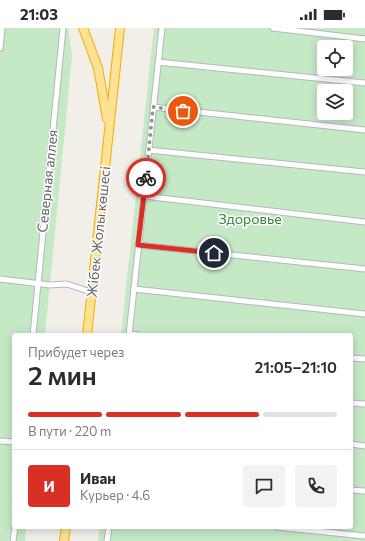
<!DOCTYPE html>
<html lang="ru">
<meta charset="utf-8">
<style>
:root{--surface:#fff;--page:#f2f2f3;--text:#2b2b33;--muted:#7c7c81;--line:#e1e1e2;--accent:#d93025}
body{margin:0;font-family:Commissioner,sans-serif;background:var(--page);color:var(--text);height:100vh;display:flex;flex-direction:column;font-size:15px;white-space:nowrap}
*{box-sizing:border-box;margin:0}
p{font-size:13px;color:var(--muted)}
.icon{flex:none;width:22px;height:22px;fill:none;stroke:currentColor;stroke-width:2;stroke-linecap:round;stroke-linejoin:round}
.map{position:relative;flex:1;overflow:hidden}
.drawer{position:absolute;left:12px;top:305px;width:341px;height:196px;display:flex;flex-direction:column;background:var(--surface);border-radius:4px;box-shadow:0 2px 10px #0003}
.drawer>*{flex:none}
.tools{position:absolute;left:317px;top:12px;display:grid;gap:8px}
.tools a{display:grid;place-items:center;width:36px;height:36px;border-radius:4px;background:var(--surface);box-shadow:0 2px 10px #0003;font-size:20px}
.pin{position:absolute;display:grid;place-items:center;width:34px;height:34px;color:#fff;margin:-17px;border:2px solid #fff;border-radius:50%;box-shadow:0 1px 4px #0007}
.courier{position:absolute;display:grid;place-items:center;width:40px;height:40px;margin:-20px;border:3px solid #d93025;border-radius:50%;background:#fff;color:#222;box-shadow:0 1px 5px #0007}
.head em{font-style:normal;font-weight:600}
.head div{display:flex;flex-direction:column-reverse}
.head{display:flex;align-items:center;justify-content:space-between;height:68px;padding:0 16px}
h1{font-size:26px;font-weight:600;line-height:30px}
.bar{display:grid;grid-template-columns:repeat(4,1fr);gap:6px 4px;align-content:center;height:48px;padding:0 16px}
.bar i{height:5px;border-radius:3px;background:var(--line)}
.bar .active{background:var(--accent)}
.bar p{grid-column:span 4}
.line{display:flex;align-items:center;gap:10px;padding:0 16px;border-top:1px solid var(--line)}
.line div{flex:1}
.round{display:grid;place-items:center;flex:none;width:42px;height:42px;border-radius:4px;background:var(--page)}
.status{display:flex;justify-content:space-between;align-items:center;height:28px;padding:0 20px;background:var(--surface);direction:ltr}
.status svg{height:11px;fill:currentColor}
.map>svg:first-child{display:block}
.green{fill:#c5e8c5;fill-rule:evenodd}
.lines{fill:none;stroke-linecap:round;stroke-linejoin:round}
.minor-casing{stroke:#b5b8bc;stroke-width:7}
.highway-casing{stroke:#f9ab00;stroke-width:10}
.minor{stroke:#fff;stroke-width:5}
.highway{stroke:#fde293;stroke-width:8}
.done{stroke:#929495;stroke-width:4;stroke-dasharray:0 7.2}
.route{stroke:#d93025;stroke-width:5}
.labels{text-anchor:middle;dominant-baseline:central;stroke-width:3;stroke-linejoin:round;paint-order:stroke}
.street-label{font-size:14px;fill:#5f6368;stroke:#fff}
.park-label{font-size:14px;fill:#348238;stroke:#fff}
</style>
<div class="status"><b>21:03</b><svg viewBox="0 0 49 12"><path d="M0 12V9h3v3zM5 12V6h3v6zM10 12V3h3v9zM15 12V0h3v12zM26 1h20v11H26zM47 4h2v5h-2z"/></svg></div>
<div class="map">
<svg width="365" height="513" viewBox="0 0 365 513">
<rect width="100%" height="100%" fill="#f1efe8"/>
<g class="green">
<polygon points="0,0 68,0 72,28 45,307 14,307 14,499 26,499 25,513 0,513"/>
<path d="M154 0H365V513H98L100 499H351V307H121ZM324 19H346V41H324ZM324 63H346V85H324Z"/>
</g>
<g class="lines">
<defs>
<g id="minor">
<polyline points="273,0 365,11"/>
<polyline points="0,20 2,0"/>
<polyline points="158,34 365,55"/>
<polyline points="153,79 365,102"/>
<polyline points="148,122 365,144"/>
<polyline points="144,168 365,194"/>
<polyline points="138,217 365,241"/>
<polyline points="0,251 50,257 67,256 91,264"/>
<polyline points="134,261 365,286"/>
<polyline points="129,306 138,307"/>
<polyline points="33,307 63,0"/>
<polyline points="129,307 162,0"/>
<polyline points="351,330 365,331"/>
<polyline points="351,375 365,376"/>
<polyline points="0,413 14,414"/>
<polyline points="351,416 365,418"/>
<polyline points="351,462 365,463"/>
<polyline points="277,499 365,508"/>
<polyline points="13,513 15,499"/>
<polyline points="107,513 109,499"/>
</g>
<g id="highway">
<polyline points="83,0 98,40 107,91"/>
<polyline points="87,307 120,0"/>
<polyline points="64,513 66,499"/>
</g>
</defs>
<use href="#minor" class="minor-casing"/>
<use href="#highway" class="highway-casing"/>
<use href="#minor" class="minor"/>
<use href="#highway" class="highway"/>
</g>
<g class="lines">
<polyline class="done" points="146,150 153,79 183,83"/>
<polyline class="route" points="146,150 138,217 214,225"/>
</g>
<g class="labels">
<g class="street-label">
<text transform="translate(47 153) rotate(-84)">Северная аллея</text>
<text transform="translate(98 204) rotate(-84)">Жібек Жолы көшесі</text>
</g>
<g class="park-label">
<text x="250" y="190">Здоровье</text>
</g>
</g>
</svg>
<div class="tools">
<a><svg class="icon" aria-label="locate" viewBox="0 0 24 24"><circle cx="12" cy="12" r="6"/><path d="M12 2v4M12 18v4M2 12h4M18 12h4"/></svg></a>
<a><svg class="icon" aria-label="layers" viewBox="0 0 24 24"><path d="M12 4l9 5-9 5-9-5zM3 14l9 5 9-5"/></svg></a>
</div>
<div class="pin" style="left:183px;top:83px;background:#ea580c"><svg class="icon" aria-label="bag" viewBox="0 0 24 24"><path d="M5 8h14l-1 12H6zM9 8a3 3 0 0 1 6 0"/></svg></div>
<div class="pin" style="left:214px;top:225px;background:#1f2937"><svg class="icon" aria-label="home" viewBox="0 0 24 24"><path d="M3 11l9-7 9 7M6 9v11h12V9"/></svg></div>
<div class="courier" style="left:146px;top:150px"><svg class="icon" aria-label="bike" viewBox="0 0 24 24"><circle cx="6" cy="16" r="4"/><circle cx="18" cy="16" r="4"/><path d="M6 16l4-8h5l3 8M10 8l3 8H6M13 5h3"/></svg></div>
<section class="drawer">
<div class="head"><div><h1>2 мин</h1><p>Прибудет через</p></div><em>21:05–21:10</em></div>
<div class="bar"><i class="active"></i><i class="active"></i><i class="active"></i><i></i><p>В пути · 220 m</p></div>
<div class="line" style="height:72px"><b class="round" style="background:var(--accent);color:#fff">И</b><div><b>Иван</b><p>Курьер · 4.6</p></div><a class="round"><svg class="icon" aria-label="chat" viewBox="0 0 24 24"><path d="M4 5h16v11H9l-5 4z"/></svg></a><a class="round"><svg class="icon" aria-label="phone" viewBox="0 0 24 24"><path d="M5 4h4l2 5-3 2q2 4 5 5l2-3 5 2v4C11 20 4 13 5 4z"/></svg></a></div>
</section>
</div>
